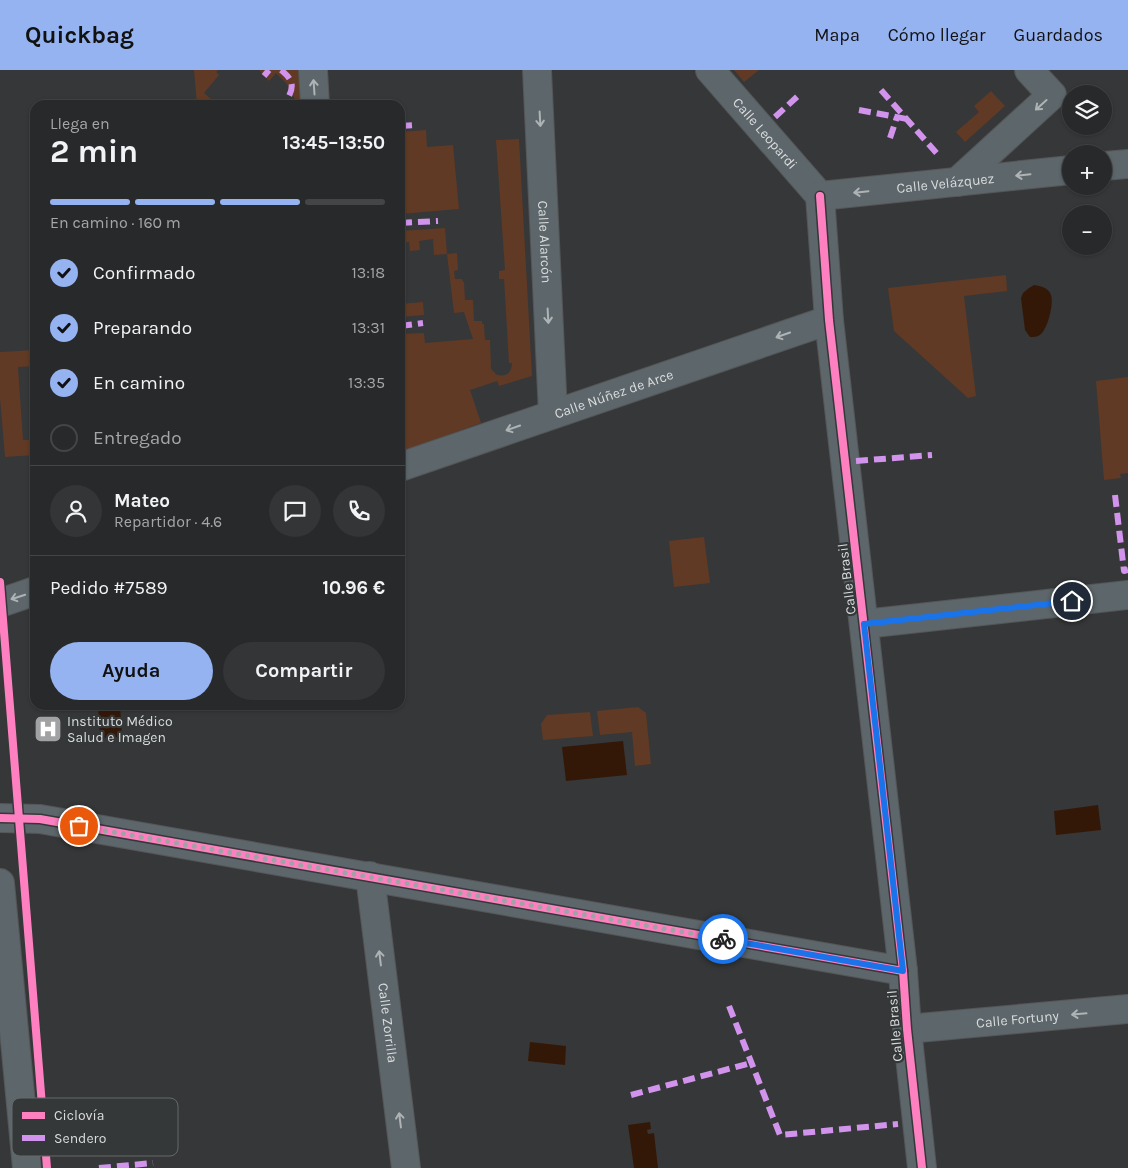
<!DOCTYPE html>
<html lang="es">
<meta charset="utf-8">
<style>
:root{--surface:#28292a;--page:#343536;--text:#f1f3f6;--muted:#a5a6a8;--line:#444547;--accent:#95b2f1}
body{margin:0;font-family:Karla,sans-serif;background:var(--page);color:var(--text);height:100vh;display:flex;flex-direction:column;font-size:19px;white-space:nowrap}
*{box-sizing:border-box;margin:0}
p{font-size:16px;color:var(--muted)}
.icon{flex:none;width:28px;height:28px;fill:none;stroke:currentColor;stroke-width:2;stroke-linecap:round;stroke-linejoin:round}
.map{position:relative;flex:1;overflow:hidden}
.drawer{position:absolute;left:30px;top:30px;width:375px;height:610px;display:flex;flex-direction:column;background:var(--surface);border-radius:15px;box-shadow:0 1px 4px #0004,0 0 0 1px var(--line)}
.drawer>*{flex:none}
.buttons{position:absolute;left:1062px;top:15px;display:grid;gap:10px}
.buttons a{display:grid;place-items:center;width:50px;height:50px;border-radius:50%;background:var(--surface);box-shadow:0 1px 4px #0004,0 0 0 1px var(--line);font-size:25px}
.pin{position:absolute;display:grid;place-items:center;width:42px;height:42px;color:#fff;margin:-21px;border:2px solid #fff;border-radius:50%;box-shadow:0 1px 5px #0007}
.courier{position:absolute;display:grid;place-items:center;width:50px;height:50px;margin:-25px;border:4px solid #1a73e8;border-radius:50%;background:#fff;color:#222;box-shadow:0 1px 6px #0007}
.summary em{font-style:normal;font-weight:700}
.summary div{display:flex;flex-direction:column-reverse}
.summary{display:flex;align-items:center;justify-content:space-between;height:85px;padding:0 20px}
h1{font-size:32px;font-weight:700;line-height:38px}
.bar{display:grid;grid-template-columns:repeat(4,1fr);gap:8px 5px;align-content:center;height:60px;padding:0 20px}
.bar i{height:6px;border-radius:4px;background:var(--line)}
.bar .selected{background:var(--accent)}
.bar p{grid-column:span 4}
.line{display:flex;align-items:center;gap:12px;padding:0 20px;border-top:1px solid var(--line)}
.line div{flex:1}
.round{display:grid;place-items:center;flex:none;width:52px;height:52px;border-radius:26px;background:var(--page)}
ol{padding:0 20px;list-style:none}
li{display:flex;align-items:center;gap:15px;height:55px}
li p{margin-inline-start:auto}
li .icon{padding:5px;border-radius:50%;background:var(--accent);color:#111;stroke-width:4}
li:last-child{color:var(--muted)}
li i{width:28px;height:28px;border:2px solid var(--line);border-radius:50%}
.primary-button{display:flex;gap:10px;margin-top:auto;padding:10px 20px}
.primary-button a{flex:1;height:58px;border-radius:30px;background:var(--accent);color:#111;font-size:20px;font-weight:700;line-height:58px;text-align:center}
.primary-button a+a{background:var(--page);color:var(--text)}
header{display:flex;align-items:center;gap:30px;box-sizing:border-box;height:70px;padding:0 25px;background:var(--accent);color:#111}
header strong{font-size:24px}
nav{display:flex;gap:28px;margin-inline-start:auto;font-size:18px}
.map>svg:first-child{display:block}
.green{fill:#603a25}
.water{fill:#341807}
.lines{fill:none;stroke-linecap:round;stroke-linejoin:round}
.minor-casing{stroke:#545556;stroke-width:30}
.minor{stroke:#5c666b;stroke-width:28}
.quiet{stroke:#d193ec;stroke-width:6;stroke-dasharray:12 6;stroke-linecap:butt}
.cycleway-casing{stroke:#353839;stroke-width:11}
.cycleway{stroke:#ff80c0;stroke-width:8}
.oneway{stroke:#aeb3b5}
.done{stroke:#a1a2a3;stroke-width:5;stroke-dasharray:0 9}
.route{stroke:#1a73e8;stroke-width:6}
.labels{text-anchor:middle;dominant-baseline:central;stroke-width:4.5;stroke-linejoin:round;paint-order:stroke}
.street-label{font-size:14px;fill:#dadcdd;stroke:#353839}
.poi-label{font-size:14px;fill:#dadcdd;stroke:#353839;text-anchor:start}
.key{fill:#353839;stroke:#67696a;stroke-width:1}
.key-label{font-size:14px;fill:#dadcdd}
</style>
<header>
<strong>Quickbag</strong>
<nav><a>Mapa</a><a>Cómo llegar</a><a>Guardados</a></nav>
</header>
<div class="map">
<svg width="1128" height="1098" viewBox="0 0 1128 1098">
<rect width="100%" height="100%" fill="#363738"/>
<g class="green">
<polygon points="194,0 218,0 216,2 219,5 204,23 218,35 197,35"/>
<polygon points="259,0 299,0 302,35 298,35 287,14 276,3 269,11"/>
<polygon points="734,0 759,0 744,12"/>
<polygon points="991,21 1005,36 965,72 956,62 979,42 974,36"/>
<polygon points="426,60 427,77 453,75 459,139 400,144 400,62"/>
<path d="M519 69 532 306 499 316 497 311 470 320 481 353 400 382V264L424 263 425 273 473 269 464 242 454 243 447 184 434 185 433 169 419 171 420 180 410 181 409 172 400 173V161L445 158 447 184 457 183 458 200 454 201 455 209H462L463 212H464L465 230H473L474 251H482V254H484L485 270H490L491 299 497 305C506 307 512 303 512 293H509L504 209H499V201L505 200 496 70Z"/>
<polygon points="1006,205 1007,221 964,226 976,326 968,328 894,261 888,218"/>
<polygon points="423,232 424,245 400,247 400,234"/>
<polygon points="35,280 35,296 18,297 23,370 35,370 35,385 5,387 0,328 0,282"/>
<polygon points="1128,307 1128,403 1120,404 1121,408 1104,410 1096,311"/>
<polygon points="704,467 710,513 674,517 669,471"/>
<polygon points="638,637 646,643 651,694 635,696 632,662 600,665 597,641"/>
<polygon points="590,642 593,666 543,670 541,654 547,645"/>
</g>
<g class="water">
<path d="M1034 215C1041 216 1049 218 1051 225 1054 233 1048 258 1041 264 1038 267 1034 267 1030 267L1025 260 1021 228 1023 223 1029 218Z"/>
<polygon points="98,635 120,635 122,667 100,668"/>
<polygon points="623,671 627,705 566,711 562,677"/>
<polygon points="1098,735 1101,760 1056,765 1054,741"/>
<polygon points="530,972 566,976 565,995 528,991"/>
<polygon points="650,1052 651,1059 647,1060 648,1064 654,1063 658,1098 634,1098 628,1055"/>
</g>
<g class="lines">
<defs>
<g id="minor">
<polyline points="313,0 315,35"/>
<path id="s1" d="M537 0 553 344"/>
<path id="s2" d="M710 0 820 126"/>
<polyline points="1104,96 1128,94"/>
<polyline points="957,112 1052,25 1029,0"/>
<polyline points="820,126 829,250 903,901 907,959 922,1098"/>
<path id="s3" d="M820 126 1071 100"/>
<path id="s4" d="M400 397 829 250"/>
<polyline points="0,533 35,521"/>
<polyline points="864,554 1128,525"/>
<polyline points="0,748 40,749 903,901"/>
<path id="s5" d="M370 806 406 1098"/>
<polyline points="0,813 27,1098"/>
<path id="s6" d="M907 959 1128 939"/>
</g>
</defs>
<use href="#minor" class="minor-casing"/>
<use href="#minor" class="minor"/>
<g class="quiet">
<path d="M281 0C292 9 295 15 288 28"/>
<polyline points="264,6 269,0"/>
<polyline points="881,20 939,86"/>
<polyline points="859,40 907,49"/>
<polyline points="775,47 799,25"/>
<polyline points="400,56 414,55 414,51"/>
<polyline points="890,68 897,47"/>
<polyline points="400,153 438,151"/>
<polyline points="400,256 423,253"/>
<polyline points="400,337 402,334"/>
<polyline points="856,391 932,385"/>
<polyline points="1115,425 1124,501 1128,500"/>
<polyline points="729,936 780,1065 898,1054"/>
<polyline points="631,1025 751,993"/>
<polyline points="99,1098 153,1093"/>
</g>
<defs>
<g id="cycleway">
<polyline points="820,126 829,250 903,901 907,959 922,1098"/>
<polyline points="0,512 47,1098"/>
<polyline points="0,748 40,749 903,901"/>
</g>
</defs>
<use href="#cycleway" class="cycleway-casing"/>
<use href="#cycleway" class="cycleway"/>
</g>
<defs><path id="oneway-shaft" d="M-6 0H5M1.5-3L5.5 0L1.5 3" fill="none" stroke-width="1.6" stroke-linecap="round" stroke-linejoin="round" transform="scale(1.25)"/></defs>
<g class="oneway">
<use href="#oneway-shaft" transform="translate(314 17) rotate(-94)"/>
<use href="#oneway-shaft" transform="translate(1041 35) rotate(138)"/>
<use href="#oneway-shaft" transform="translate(540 49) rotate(87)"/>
<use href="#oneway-shaft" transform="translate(1023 105) rotate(174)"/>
<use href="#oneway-shaft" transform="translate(861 122) rotate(174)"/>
<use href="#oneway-shaft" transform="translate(548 246) rotate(87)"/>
<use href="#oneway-shaft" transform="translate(783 265) rotate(161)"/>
<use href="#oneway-shaft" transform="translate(513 358) rotate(161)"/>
<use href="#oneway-shaft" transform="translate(18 527) rotate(162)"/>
<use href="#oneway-shaft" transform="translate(380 888) rotate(-97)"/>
<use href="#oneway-shaft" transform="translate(1079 944) rotate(175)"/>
<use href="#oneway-shaft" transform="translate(400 1050) rotate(-97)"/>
</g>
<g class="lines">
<polyline class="done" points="79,756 723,869"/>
<polyline class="route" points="723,869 903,901 864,554 1072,531"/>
</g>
<defs>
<symbol id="hospital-square" viewBox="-11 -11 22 22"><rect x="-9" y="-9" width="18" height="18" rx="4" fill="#a1a2a3" stroke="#353839"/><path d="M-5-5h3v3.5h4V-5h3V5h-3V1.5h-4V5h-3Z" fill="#fff"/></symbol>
</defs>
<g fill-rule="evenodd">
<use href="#hospital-square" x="32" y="643" width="32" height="32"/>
</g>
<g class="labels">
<g class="street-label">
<text stroke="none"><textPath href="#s2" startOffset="84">Calle Leopardi</textPath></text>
<text stroke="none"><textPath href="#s3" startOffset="126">Calle Velázquez</textPath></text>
<text stroke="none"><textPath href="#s1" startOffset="172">Calle Alarcón</textPath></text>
<text stroke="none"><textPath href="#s4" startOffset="226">Calle Núñez de Arce</textPath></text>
<text transform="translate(847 509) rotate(-97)">Calle Brasil</text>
<text stroke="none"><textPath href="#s6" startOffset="111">Calle Fortuny</textPath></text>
<text stroke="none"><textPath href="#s5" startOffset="148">Calle Zorrilla</textPath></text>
<text transform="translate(895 956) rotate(-95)">Calle Brasil</text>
</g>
<g class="poi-label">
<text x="67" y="651">Instituto Médico<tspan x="67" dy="16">Salud e Imagen</tspan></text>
</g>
</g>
<rect x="12" y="1028" width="166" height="58" rx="8" class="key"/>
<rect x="22" y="1042" width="23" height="7" fill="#ff80c0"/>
<rect x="22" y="1065" width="23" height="6" fill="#d193ec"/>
<g class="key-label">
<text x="54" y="1050">Ciclovía</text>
<text x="54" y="1073">Sendero</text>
</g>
</svg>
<div class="buttons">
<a><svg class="icon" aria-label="layers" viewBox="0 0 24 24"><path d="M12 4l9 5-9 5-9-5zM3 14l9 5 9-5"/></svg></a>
<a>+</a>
<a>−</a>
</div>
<div class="pin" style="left:79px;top:756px;background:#ea580c"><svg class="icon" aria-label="bag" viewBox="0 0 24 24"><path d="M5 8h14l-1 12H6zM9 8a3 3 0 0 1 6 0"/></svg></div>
<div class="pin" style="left:1072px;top:531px;background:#1f2937"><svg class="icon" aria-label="home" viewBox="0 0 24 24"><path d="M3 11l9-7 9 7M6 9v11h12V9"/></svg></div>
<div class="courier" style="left:723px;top:869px"><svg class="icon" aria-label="bike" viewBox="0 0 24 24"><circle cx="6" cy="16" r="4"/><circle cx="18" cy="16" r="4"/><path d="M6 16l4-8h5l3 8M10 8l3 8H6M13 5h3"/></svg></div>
<section class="drawer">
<div class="summary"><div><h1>2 min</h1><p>Llega en</p></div><em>13:45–13:50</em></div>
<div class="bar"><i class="selected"></i><i class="selected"></i><i class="selected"></i><i></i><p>En camino · 160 m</p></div>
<ol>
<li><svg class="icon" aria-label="check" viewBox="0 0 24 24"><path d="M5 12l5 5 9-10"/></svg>Confirmado<p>13:18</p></li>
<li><svg class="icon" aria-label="check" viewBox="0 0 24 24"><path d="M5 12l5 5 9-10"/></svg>Preparando<p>13:31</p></li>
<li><svg class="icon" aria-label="check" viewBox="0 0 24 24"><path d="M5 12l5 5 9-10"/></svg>En camino<p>13:35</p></li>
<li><i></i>Entregado</li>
</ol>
<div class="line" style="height:90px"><a class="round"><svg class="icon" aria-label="person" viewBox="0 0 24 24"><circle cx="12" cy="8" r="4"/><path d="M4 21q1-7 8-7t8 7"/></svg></a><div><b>Mateo</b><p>Repartidor · 4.6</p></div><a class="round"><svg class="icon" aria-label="chat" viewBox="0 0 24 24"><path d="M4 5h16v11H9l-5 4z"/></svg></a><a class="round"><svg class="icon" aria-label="phone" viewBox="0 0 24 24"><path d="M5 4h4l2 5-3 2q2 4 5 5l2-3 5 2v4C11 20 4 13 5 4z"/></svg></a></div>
<div class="line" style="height:65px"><div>Pedido #7589</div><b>10.96 €</b></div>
<div class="primary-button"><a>Ayuda</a><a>Compartir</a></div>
</section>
</div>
